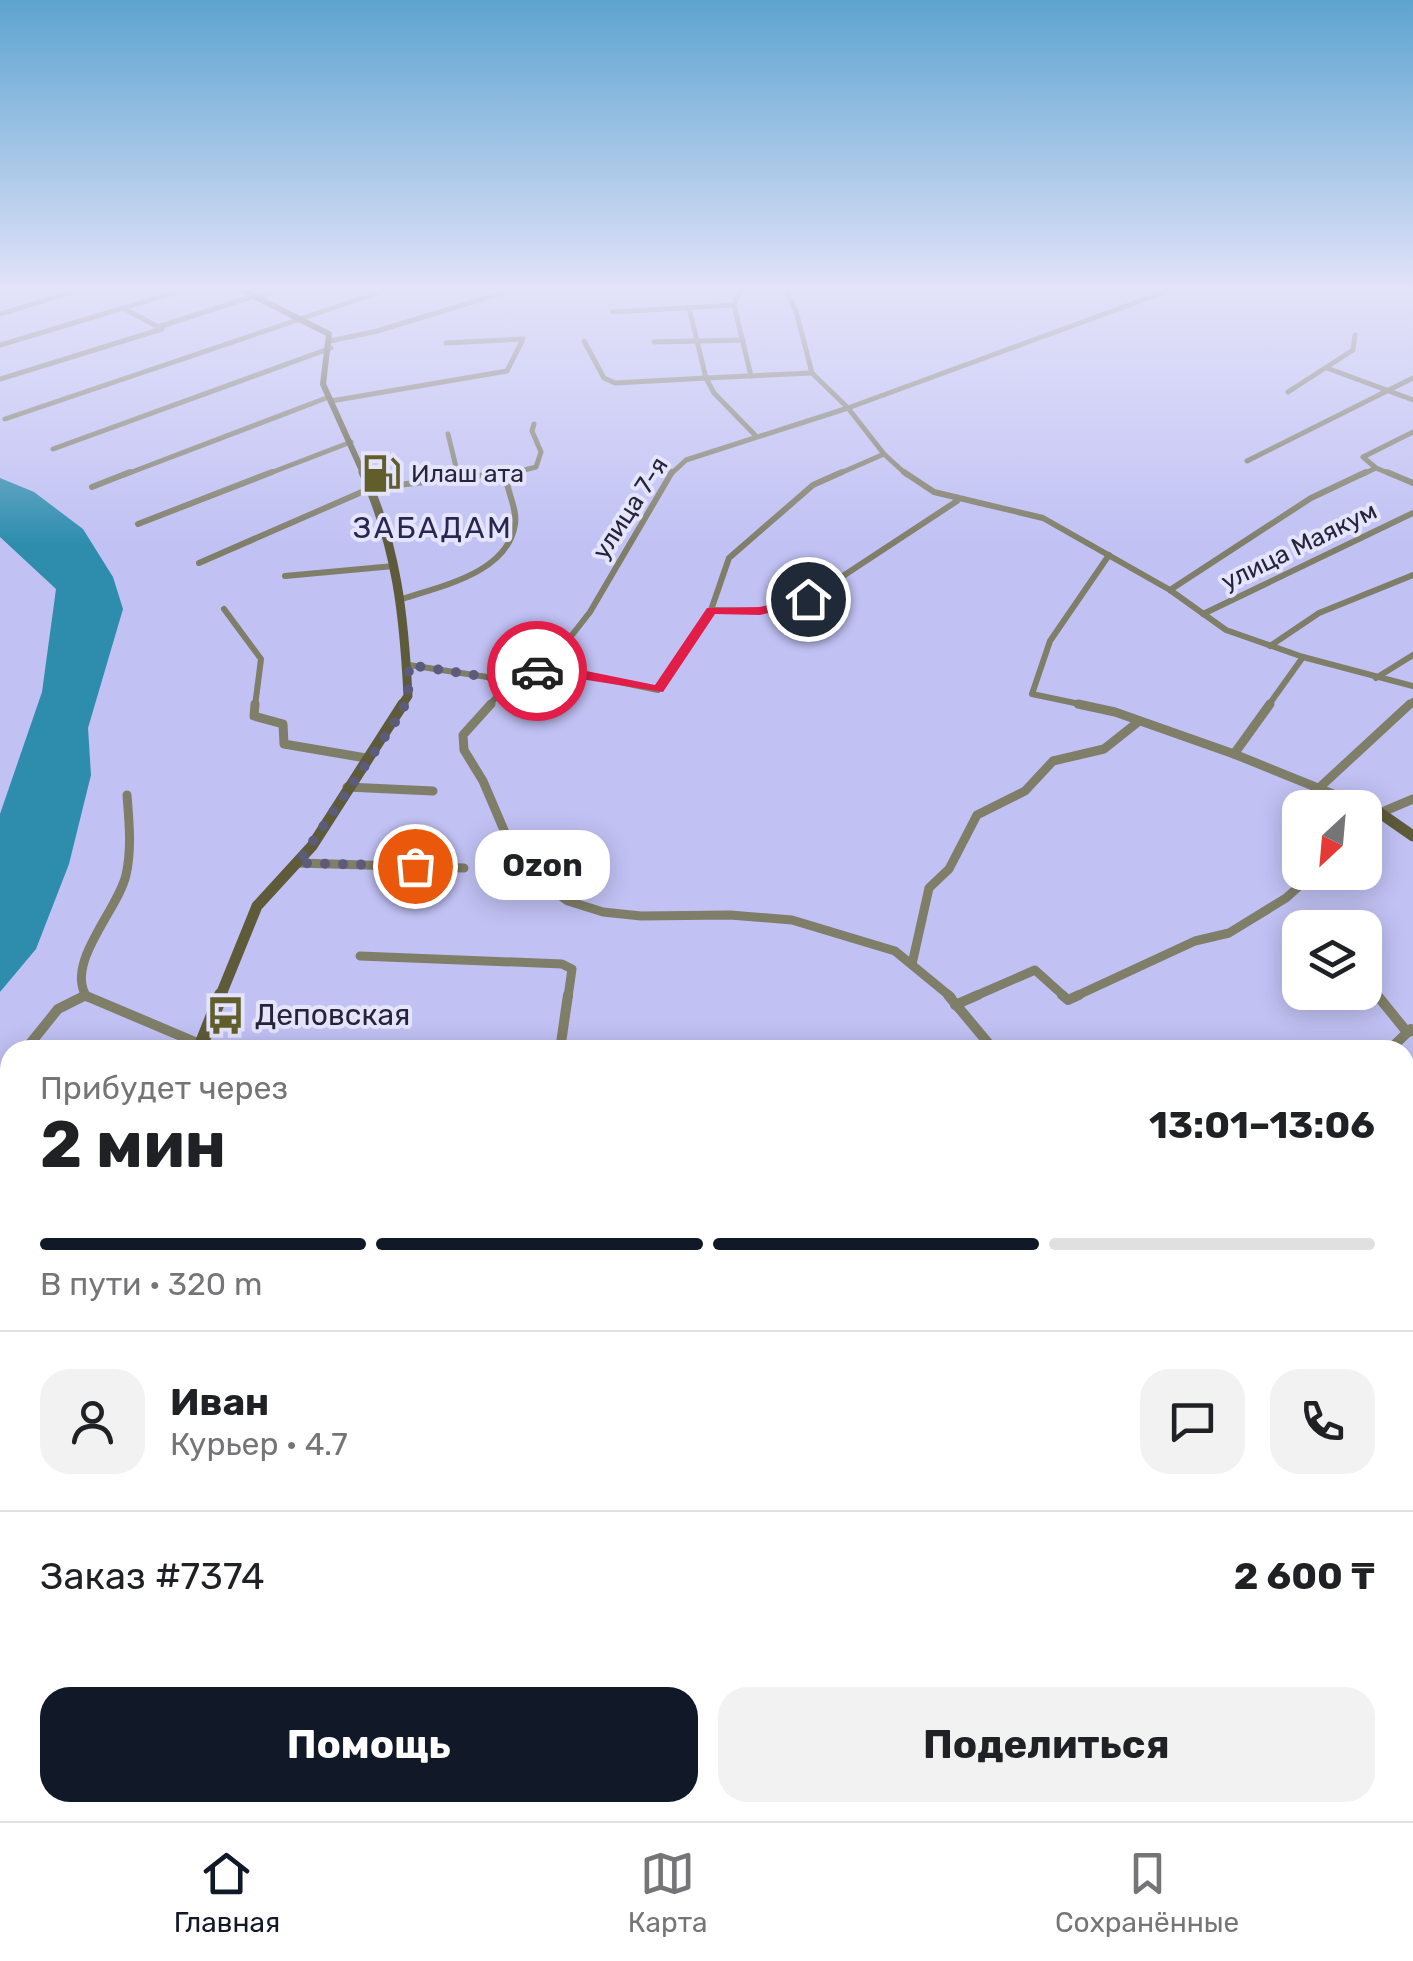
<!DOCTYPE html>
<html lang="ru">
<meta charset="utf-8">
<style>
:root{--surface:#fff;--page:#f2f2f2;--text:#202124;--muted:#757577;--line:#e0e0e0;--accent:#111827}
body{margin:0;font-family:Rubik,sans-serif;background:var(--page);color:var(--text);height:100vh;display:flex;flex-direction:column;font-size:38px;white-space:nowrap}
*{box-sizing:border-box;margin:0}
p{font-size:32px;color:var(--muted)}
.icon{flex:none;width:55px;height:55px;fill:none;stroke:currentColor;stroke-width:2;stroke-linecap:round;stroke-linejoin:round}
.map{position:relative;flex:1;overflow:hidden}
.side{position:absolute;left:0px;top:1040px;width:1415px;height:782px;display:flex;flex-direction:column;background:var(--surface);border-radius:30px 30px 0 0;box-shadow:0 5px 25px #0003}
.side>*{flex:none}
.needle{width:65px;rotate:206deg}
.controls{position:absolute;left:1282px;top:790px;display:grid;gap:20px}
.controls a{display:grid;place-items:center;width:100px;height:100px;border-radius:20px;background:var(--surface);box-shadow:0 5px 25px #0003;font-size:50px}
.pin{position:absolute;display:grid;place-items:center;width:85px;height:85px;color:#fff;margin:-42px;border:5px solid #fff;border-radius:50%;box-shadow:0 2px 10px #0007}
.courier{position:absolute;display:grid;place-items:center;width:100px;height:100px;margin:-50px;border:8px solid #e11d48;border-radius:50%;background:#fff;color:#222;box-shadow:0 2px 12px #0007}
.bubble{position:absolute;height:70px;border-radius:30px;background:var(--surface);box-shadow:0 5px 25px #0003;font-size:32px;font-weight:700;line-height:70px;text-align:center}
.head em{font-style:normal;font-weight:700}
.head div{display:flex;flex-direction:column-reverse}
.head{display:flex;align-items:center;justify-content:space-between;height:170px;padding:0 40px}
h1{font-size:65px;font-weight:700;line-height:75px}
.bar{display:grid;grid-template-columns:repeat(4,1fr);gap:15px 10px;align-content:center;height:120px;padding:0 40px}
.bar i{height:12px;border-radius:8px;background:var(--line)}
.bar .selected{background:var(--accent)}
.bar p{grid-column:span 4}
.line{display:flex;align-items:center;gap:25px;padding:0 40px;border-top:2px solid var(--line)}
.line div{flex:1}
.round{display:grid;place-items:center;flex:none;width:105px;height:105px;border-radius:30px;background:var(--page)}
.primary-button{display:flex;gap:20px;margin-top:auto;padding:20px 40px}
.primary-button a{flex:1;height:115px;border-radius:30px;background:var(--accent);color:#fff;font-size:40px;font-weight:700;line-height:115px;text-align:center}
.primary-button a+a{background:var(--page);color:var(--text)}
.menu{display:flex;justify-content:space-around;align-items:center;height:140px;border-top:2px solid var(--line);background:var(--surface);font-size:28px;color:var(--muted)}
.menu a{display:grid;justify-items:center;gap:5px}
.menu .selected{color:var(--accent)}
.map>svg:first-child{display:block}
.water{fill:#2e8dad}
.lines{fill:none;stroke-linecap:round;stroke-linejoin:round}
.street-far4{stroke:#7f7e68;stroke-width:5}
.street-far3{stroke:#7f7e68;stroke-width:6}
.street-far2{stroke:#7f7e68;stroke-width:9}
.street-far1{stroke:#7f7e68;stroke-width:10}
.street{stroke:#7f7e68;stroke-width:12}
.secondary-far4{stroke:#5e5b3b;stroke-width:6}
.secondary-far3{stroke:#5e5b3b;stroke-width:9}
.secondary-far2{stroke:#5e5b3b;stroke-width:11}
.secondary-far1{stroke:#5e5b3b;stroke-width:14}
.secondary{stroke:#5e5b3b;stroke-width:16}
.route{fill:#e11d48}
.done{stroke:#5c5b7a;stroke-width:10;stroke-dasharray:0 18}
.labels{text-anchor:middle;dominant-baseline:central;stroke-width:8;stroke-linejoin:round;paint-order:stroke}
.far-poi-label{font-size:25px;fill:#252438;stroke:#e4e4ff;text-anchor:start}
.far-street-label{font-size:25px;fill:#252438;stroke:#e4e4ff}
.far-quarter-label{font-size:30px;letter-spacing:2.5px;fill:#29264f;stroke:#e4e4ff}
.poi-label{font-size:30px;fill:#252438;stroke:#e4e4ff;text-anchor:start}
</style>
<div class="map">
<svg width="1413" height="1821" viewBox="0 0 1413 1821">
<rect width="100%" height="100%" fill="#c1c1f4"/>
<polygon class="water" points="0,478 34,492 83,529 113,577 123,609 88,728 91,775 69,864 36,949 0,992 0,814 42,692 56,589 0,537"/>
<g class="lines">
<g class="street-far4">
<polyline points="741,290 734,305 751,376"/>
<polyline points="785,290 796,311 812,373 848,408 1170,290"/>
<polyline points="257,297 281,290"/>
<polyline points="689,308 706,378 812,373"/>
<polyline points="612,312 734,305"/>
<polyline points="0,314 78,290"/>
<polyline points="158,327 254,296"/>
<polyline points="330,341 377,331 512,290"/>
<polyline points="584,341 604,378 615,383 706,378 714,393 755,435"/>
<polyline points="654,342 743,340"/>
<polyline points="0,345 183,290"/>
<polyline points="1327,368 1413,400"/>
<polyline points="0,379 162,329 123,308"/>
<polyline points="1288,392 1353,350 1355,335"/>
<polyline points="331,401 507,371 523,339 446,343"/>
<polyline points="5,419 386,290"/>
<polyline points="448,434 458,475"/>
<polyline points="53,449 331,348"/>
<polyline points="1247,461 1413,378"/>
<polyline points="1376,468 1393,475"/>
<polyline points="124,475 329,397"/>
<polyline points="265,475 351,442"/>
<polyline points="487,475 504,473"/>
<polyline points="505,475 536,467 541,452 532,431 534,424"/>
<polyline points="670,475 686,460 848,408 884,454"/>
<polyline points="836,475 884,454 907,475"/>
<polyline points="1361,475 1376,468 1363,457 1413,432"/>
</g>
<g class="street-far3">
<polyline points="458,472 459,478"/>
<polyline points="904,472 934,492 1043,518 1170,590 1226,630 1303,657 1413,686"/>
<polyline points="1387,472 1413,483"/>
<polyline points="92,487 130,472"/>
<polyline points="138,524 272,472"/>
<polyline points="199,563 371,488 504,473"/>
<polyline points="285,576 394,566"/>
<polyline points="1170,590 1311,498 1366,472"/>
<path d="M402 599C441 586 508 573 515 524 518 507 503 485 507 472"/>
<polyline points="224,609 261,659 255,706"/>
<polyline points="711,610 760,611 808,599 957,501"/>
<polyline points="1203,614 1413,513"/>
<polyline points="1270,646 1319,613 1413,575"/>
<polyline points="409,665 500,679"/>
<polyline points="547,667 590,612 672,472"/>
<polyline points="1376,678 1413,655"/>
<polyline points="488,706 502,691 500,679 523,677 547,667 658,690 711,610 729,558 813,485 842,472"/>
<polyline points="1089,706 1032,694 1050,641 1109,555"/>
<polyline points="1268,706 1303,657"/>
<polyline points="1407,706 1413,701"/>
</g>
<g class="street-far2">
<polyline points="255,704 254,716 283,724 284,744 366,758"/>
<polyline points="491,704 463,735 464,750 483,781 509,842 537,879 568,901 603,912 641,916 730,915 792,920 895,951 951,997"/>
<polyline points="1078,704 1115,712 1234,754"/>
<polyline points="1270,704 1234,754 1380,813"/>
<polyline points="347,787 433,791"/>
<polyline points="1319,788 1410,704"/>
<polyline points="1365,827 1380,813 1413,799"/>
<polyline points="298,863 464,868"/>
<polyline points="360,956 562,964 572,969 568,997"/>
<polyline points="912,964 929,888 949,869 977,815 1025,791 1053,761 1104,749 1138,722"/>
<polyline points="1365,980 1379,997"/>
<path d="M87 997C64 964 118 910 126 875 132 849 129 821 127 795"/>
<polyline points="973,997 1035,970 1065,997"/>
<polyline points="1074,997 1195,941 1229,933 1286,898 1315,872"/>
</g>
<g class="street-far1">
<polyline points="84,995 214,1050"/>
<polyline points="948,995 994,1050"/>
<polyline points="1062,995 1068,1000 1079,995"/>
<polyline points="1377,995 1407,1032 1413,1031"/>
<polyline points="955,1005 978,995"/>
<polyline points="25,1050 58,1009 84,996"/>
<polyline points="560,1050 568,995"/>
<polyline points="1389,1050 1411,1029"/>
<polyline points="0,1084 10,1070"/>
<polyline points="1405,1138 1413,1137"/>
</g>
<g class="street">
<polyline points="1405,1543 1413,1552"/>
<polyline points="0,1599 10,1600"/>
<polyline points="1405,1642 1413,1632"/>
<polyline points="957,1812 960,1821"/>
<polyline points="1165,1812 1165,1821"/>
<polyline points="1337,1812 1348,1821"/>
<polyline points="441,1821 442,1812"/>
<polyline points="1202,1821 1210,1812"/>
</g>
<polyline class="secondary-far4" points="242,290 329,334 323,384 364,475"/>
<path class="secondary-far3" d="M363 472C397 547 404 616 408 696L401 706"/>
<g class="secondary-far2">
<polyline points="1380,813 1413,836"/>
<polyline points="220,997 257,906 312,846 403,704"/>
</g>
<polyline class="secondary-far1" points="199,1050 221,995"/>
<polyline class="secondary" points="0,1496 10,1473"/>
</g>
<linearGradient id="sky" x2="0" y2="1"><stop stop-color="#5da4d0"/><stop offset="0.53" stop-color="#e3e3fa"/><stop offset="1" stop-color="#e3e3fa" stop-opacity="0"/></linearGradient>
<rect width="1413" height="544" fill="url(#sky)"/>
<polygon class="route" points="808,595 813,596 813,602 760,615 715,614 663,692 530,671 547,663 655,685 707,608 760,607"/>
<g class="lines">
<polyline class="done" points="415,866 298,863 402,712 408,696 409,665 500,679 537,671"/>
</g>
<defs>
<symbol id="fuel-bare" viewBox="-9 -9 18 18"><path d="M-5.5-6h7V0h2V4h1.3V-2.5L3-4.5l.8-.8L6-3V5H2.5V1h-1V6h-7ZM-4.2-4.7v3.2H.2V-4.7Z" fill="#625e2b" stroke="#e4e4ff" stroke-width="2.5" paint-order="stroke"/></symbol>
<symbol id="bus-bare" viewBox="-9 -9 18 18"><path d="M-5-6H5V4H4V6H2V4H-2V6H-4V4H-5ZM-3.5-4V0h7V-4ZM-3.5 1.2v1.5H-2V1.2ZM2 1.2v1.5H3.5V1.2Z" fill="#625e2b" stroke="#e4e4ff" stroke-width="2.5" paint-order="stroke"/></symbol>
</defs>
<g fill-rule="evenodd">
<use href="#fuel-bare" x="354" y="446" width="55" height="55"/>
<use href="#bus-bare" x="198" y="988" width="55" height="55"/>
</g>
<g class="labels">
<g class="far-poi-label">
<text x="411" y="473">Илаш ата</text>
</g>
<g class="far-street-label">
<text transform="translate(630 508) rotate(-57)">улица 7-я</text>
<text transform="translate(1299 546) rotate(-26)">улица Маякум</text>
</g>
<g class="far-quarter-label">
<text x="433" y="528">ЗАБАДАМ</text>
</g>
<g class="poi-label">
<text x="255" y="1015">Деповская</text>
</g>
</g>
</svg>
<div class="controls">
<a><svg class="needle" viewBox="-14 -14 28 28"><path d="M0-13l5 13h-10z" fill="#e53935"/><path d="M0 13l5-13h-10z" fill="#757577"/></svg></a>
<a><svg class="icon" aria-label="layers" viewBox="0 0 24 24"><path d="M12 4l9 5-9 5-9-5zM3 14l9 5 9-5"/></svg></a>
</div>
<div class="pin" style="left:415px;top:866px;background:#ea580c"><svg class="icon" aria-label="bag" viewBox="0 0 24 24"><path d="M5 8h14l-1 12H6zM9 8a3 3 0 0 1 6 0"/></svg></div>
<div class="pin" style="left:808px;top:599px;background:#1f2937"><svg class="icon" aria-label="home" viewBox="0 0 24 24"><path d="M3 11l9-7 9 7M6 9v11h12V9"/></svg></div>
<div class="courier" style="left:537px;top:671px"><svg class="icon" aria-label="car" viewBox="0 0 24 24"><path d="M5 17H2v-5l4-1 3-4h7l3 4 3 1v5h-3M9 17h6M6 11h13"/><circle cx="7" cy="17" r="2"/><circle cx="17" cy="17" r="2"/></svg></div>
<div class="bubble" style="left:475px;top:830px;width:135px">Ozon</div>
<section class="side">
<div class="head"><div><h1>2 мин</h1><p>Прибудет через</p></div><em>13:01–13:06</em></div>
<div class="bar"><i class="selected"></i><i class="selected"></i><i class="selected"></i><i></i><p>В пути · 320 m</p></div>
<div class="line" style="height:180px"><a class="round"><svg class="icon" aria-label="person" viewBox="0 0 24 24"><circle cx="12" cy="8" r="4"/><path d="M4 21q1-7 8-7t8 7"/></svg></a><div><b>Иван</b><p>Курьер · 4.7</p></div><a class="round"><svg class="icon" aria-label="chat" viewBox="0 0 24 24"><path d="M4 5h16v11H9l-5 4z"/></svg></a><a class="round"><svg class="icon" aria-label="phone" viewBox="0 0 24 24"><path d="M5 4h4l2 5-3 2q2 4 5 5l2-3 5 2v4C11 20 4 13 5 4z"/></svg></a></div>
<div class="line" style="height:130px"><div>Заказ #7374</div><b>2 600 ₸</b></div>
<div class="primary-button"><a>Помощь</a><a>Поделиться</a></div>
</section>
</div>
<nav class="menu">
<a class="selected"><svg class="icon" aria-label="home" viewBox="0 0 24 24"><path d="M3 11l9-7 9 7M6 9v11h12V9"/></svg>Главная</a>
<a><svg class="icon" aria-label="map" viewBox="0 0 24 24"><path d="M3 6l6-2 6 2 6-2v14l-6 2-6-2-6 2zM9 4v14M15 6v14"/></svg>Карта</a>
<a><svg class="icon" aria-label="saved" viewBox="0 0 24 24"><path d="M7 4h10v16l-5-4-5 4z"/></svg>Сохранённые</a>
</nav>
